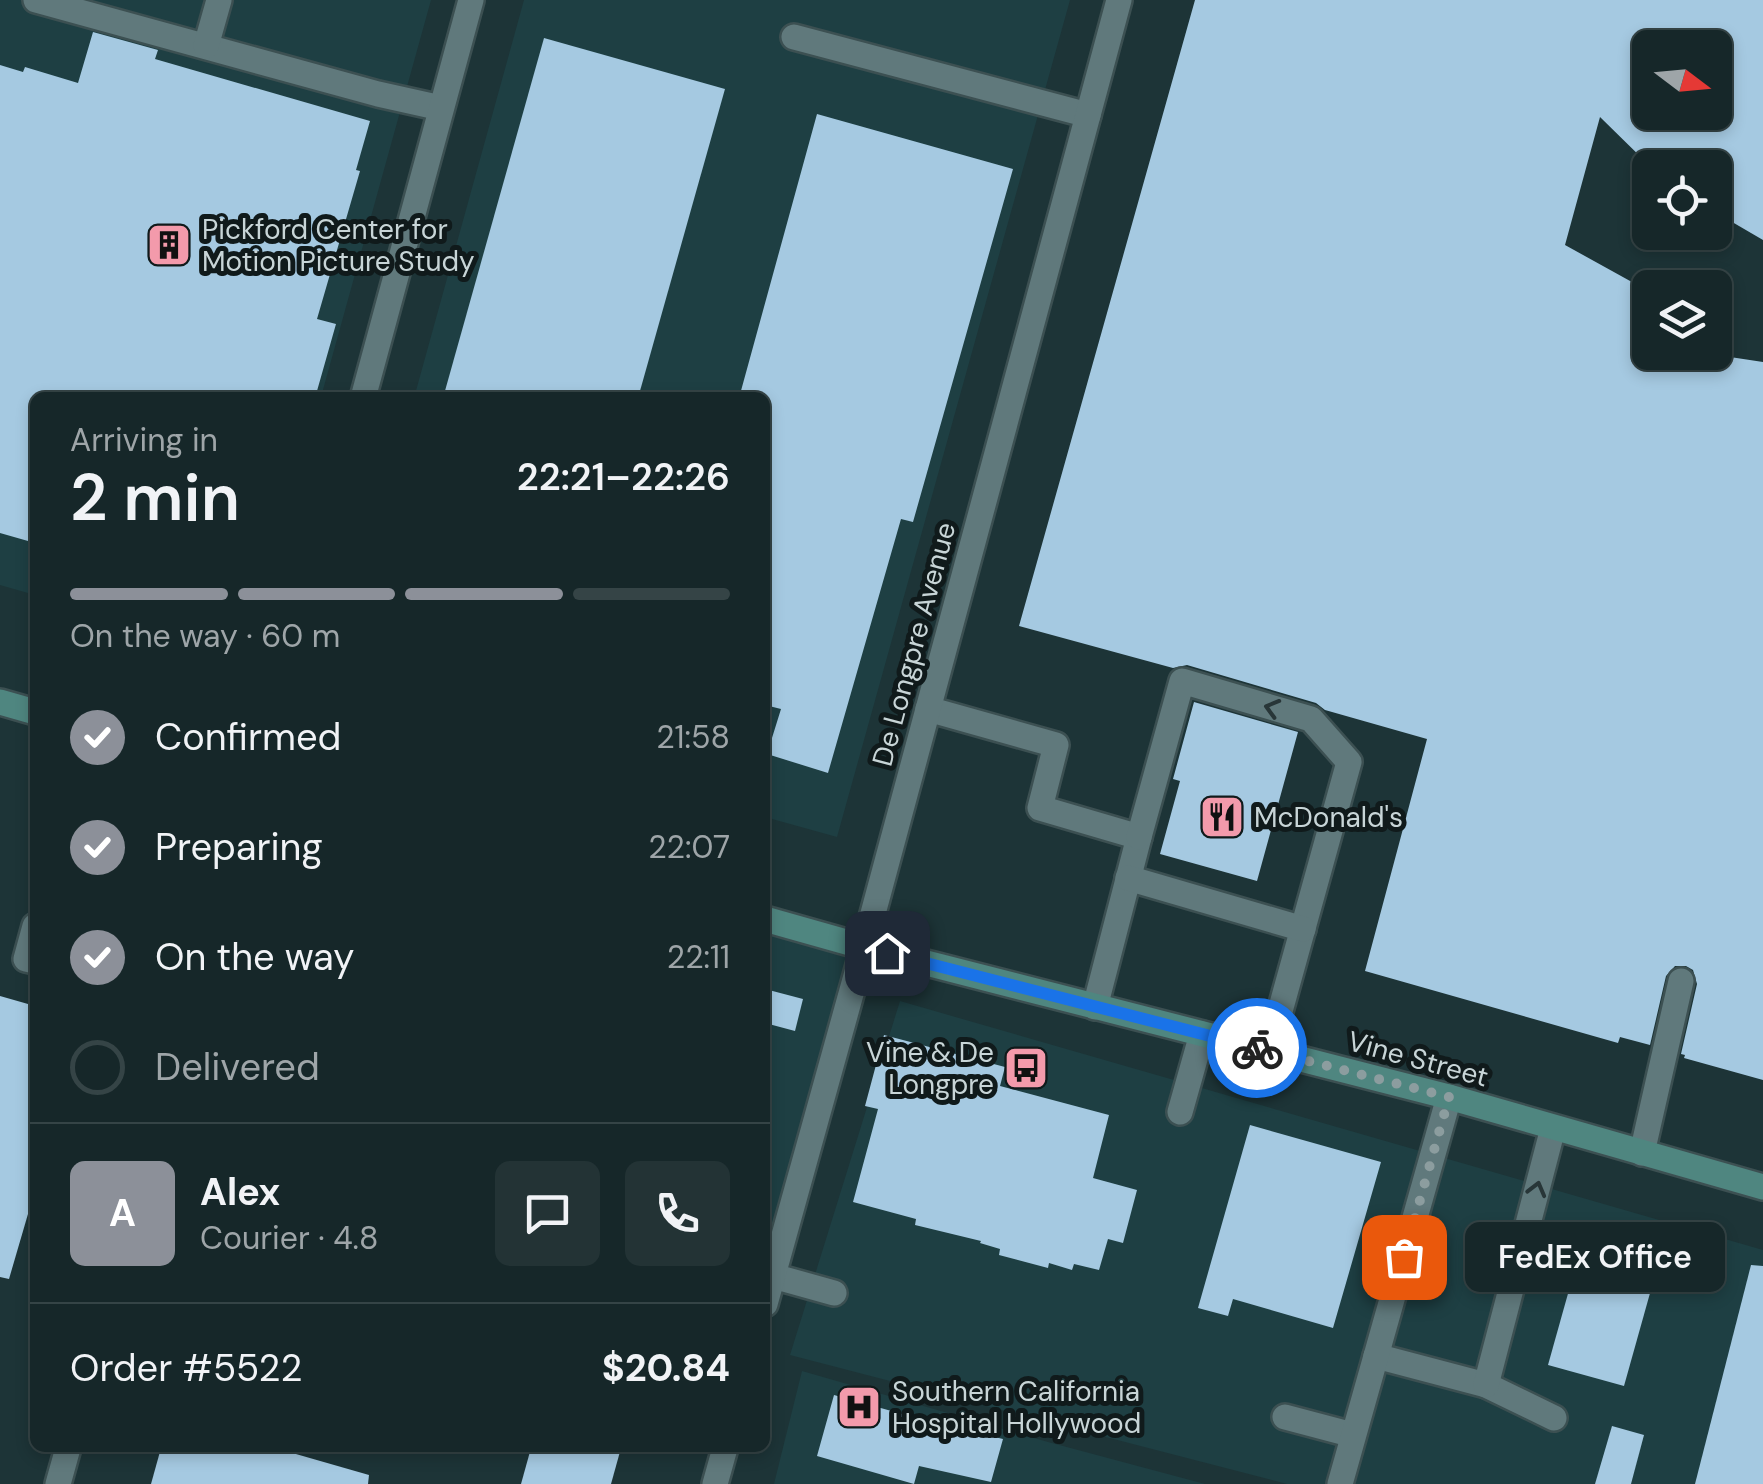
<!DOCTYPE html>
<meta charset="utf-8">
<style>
:root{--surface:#162729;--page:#233335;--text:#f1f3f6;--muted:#9ea5a8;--line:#354446;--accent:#8c9099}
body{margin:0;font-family:"DM Sans",sans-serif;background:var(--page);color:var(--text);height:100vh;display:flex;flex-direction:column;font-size:38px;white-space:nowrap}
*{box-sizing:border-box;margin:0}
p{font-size:32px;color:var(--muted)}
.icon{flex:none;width:55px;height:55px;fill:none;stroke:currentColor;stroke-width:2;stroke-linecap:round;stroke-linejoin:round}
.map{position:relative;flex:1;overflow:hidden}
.sheet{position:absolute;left:30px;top:392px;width:740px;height:1060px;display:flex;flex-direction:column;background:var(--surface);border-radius:15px;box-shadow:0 5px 15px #0003,0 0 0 2px var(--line)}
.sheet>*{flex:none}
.needle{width:65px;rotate:106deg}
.controls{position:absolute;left:1632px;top:30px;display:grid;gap:20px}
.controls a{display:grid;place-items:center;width:100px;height:100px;border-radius:15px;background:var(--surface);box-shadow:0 5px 15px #0003,0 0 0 2px var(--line);font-size:50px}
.pin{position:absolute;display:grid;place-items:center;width:85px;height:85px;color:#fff;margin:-42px;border-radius:20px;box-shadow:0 5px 15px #0006}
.courier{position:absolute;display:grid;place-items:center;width:100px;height:100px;margin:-50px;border:8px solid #1a73e8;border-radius:50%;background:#fff;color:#222;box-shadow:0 2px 12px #0007}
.bubble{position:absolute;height:70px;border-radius:15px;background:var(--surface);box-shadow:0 5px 15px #0003,0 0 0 2px var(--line);font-size:32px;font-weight:600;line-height:70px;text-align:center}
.headline em{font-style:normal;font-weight:600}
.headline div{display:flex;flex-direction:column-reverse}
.headline{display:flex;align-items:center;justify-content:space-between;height:170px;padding:0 40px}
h1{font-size:65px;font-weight:600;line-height:75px}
.bar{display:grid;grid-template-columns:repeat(4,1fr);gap:15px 10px;align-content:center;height:120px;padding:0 40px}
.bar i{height:12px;border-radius:8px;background:var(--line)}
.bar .selected{background:var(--accent)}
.bar p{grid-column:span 4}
.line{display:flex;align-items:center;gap:25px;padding:0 40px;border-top:2px solid var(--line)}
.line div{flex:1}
.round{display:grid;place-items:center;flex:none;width:105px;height:105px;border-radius:15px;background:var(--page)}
ol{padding:0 40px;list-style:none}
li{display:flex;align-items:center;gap:30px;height:110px}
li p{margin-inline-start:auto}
li .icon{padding:10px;border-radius:50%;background:var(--accent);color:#fff;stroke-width:4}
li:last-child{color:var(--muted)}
li i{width:55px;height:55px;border:5px solid var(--line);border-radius:50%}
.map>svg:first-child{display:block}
.built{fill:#1e3f43}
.building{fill:#a5c9e1;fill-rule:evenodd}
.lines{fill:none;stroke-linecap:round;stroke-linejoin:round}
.service-casing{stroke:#3c5052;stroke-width:30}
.minor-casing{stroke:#3c5052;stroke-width:30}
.secondary-casing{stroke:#3c5052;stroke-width:30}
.service{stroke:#60797c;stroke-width:25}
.minor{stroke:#60797c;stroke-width:25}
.secondary{stroke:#4f8680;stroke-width:25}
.oneway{stroke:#283638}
.done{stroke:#8c9d9f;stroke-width:10;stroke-dasharray:0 18}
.route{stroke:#1a73e8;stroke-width:12}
.labels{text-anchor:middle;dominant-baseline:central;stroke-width:10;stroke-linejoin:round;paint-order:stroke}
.poi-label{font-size:28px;fill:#c8d5d7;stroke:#101a1b;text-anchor:start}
.street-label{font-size:28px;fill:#c8d5d7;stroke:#101a1b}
</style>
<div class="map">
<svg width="1763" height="1484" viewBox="0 0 1763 1484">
<rect width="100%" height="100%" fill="#1d3437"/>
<g class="built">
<polygon points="0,0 431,0 321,397 35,398 35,595 0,585"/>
<polygon points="524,0 1070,0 837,837 765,817 765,398 414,398"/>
<polygon points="765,930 854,956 765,1273"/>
<polygon points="900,1001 1763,1250 1763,1484 1287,1484 790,1355"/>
<polygon points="802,1371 1048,1442 1205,1484 774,1484"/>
</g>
<g class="building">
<path d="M1195 0H1763V240L1715 212V168H1652L1600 117 1565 245 1650 292V352H1697L1763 362V1080L1684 1058 1685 1055 1681 1054 1697 984 1693 970 1686 966H1675L1666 976 1650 1045 1620 1037 1618 1043 1365 971 1427 739 1325 710 1316 703 1187 665 1173 668 1019 626ZM1650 48H1715V112H1650Z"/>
<polygon points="93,32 158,50 155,59 370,121 356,170 360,171 317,319 336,324 315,398 35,398 35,543 0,533 0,65 23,72 25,67 78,83"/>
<polygon points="544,38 725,89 638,398 443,398"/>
<polygon points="817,114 1013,169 913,522 901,519 828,773 767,754 781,709 765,705 765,398 739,398"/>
<polygon points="1194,702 1298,732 1257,881 1160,854 1180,781 1173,779"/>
<polygon points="765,989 803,999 795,1031 765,1023"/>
<polygon points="0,996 35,1006 35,1190 9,1279 0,1277"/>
<polygon points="884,1035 1005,1067 1000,1086 1109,1115 1093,1178 1137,1190 1123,1243 1108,1239 1099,1270 1074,1264 1072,1270 1049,1263 1048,1268 999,1255 1000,1249 980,1243 981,1241 915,1225 916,1219 853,1202 878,1109 865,1106"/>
<polygon points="1250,1125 1381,1162 1333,1328 1233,1299 1228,1316 1198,1308"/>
<polygon points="1583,1240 1659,1261 1624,1386 1548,1365"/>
<polygon points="1751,1265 1763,1266 1763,1484 1695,1484"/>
<polygon points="834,1395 931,1422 1003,1439 991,1482 919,1466 914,1484 817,1456"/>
<polygon points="1612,1426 1644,1435 1631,1484 1595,1484"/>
<polygon points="161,1448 275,1448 369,1475 368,1484 151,1484"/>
<polygon points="531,1448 621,1448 611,1484 521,1484"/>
</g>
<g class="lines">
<defs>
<g id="service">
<polyline points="36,0 378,94 441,108"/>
<polyline points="794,37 1088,115"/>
<polyline points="206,46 219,0"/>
<polyline points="928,709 1056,745 1040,808 1139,837 1095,1007"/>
<polyline points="1139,837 1182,681 1311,719 1349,762 1269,1051"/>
<polyline points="1128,878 1303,929"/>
<polyline points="35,926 26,959 35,961"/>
<polyline points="1180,1112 1202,1034"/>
<polyline points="1642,1153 1681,981"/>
<polyline points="773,1276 834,1293"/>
<polyline points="1376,1356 1486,1385 1554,1418"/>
<polyline points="1486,1385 1553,1128"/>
<polyline points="1285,1417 1353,1435"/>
</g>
<g id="minor">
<polyline points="363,398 471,0"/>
<polyline points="765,1304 864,947 1119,0"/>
<polyline points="58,1484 68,1448"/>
<polyline points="715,1484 725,1448"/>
<polyline points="1340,1484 1449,1097"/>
</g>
<g id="secondary">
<polyline points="0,702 35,712"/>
<polyline points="765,919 864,947 1449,1097 1763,1187"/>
</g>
</defs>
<use href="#service" class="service-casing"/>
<use href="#minor" class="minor-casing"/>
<use href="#secondary" class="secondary-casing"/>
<use href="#service" class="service"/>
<use href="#minor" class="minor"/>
<use href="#secondary" class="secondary"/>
</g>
<defs><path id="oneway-chevron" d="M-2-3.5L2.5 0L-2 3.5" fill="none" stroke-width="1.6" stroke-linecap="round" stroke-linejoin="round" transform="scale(2.5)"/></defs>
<g class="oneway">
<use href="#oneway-chevron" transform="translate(1272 708) rotate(-164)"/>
<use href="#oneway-chevron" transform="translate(1537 1189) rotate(-75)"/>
</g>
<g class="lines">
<polyline class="done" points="1257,1048 1449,1097 1404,1257"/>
<polyline class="route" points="887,953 1257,1048"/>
</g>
<defs>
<symbol id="building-square" viewBox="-11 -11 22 22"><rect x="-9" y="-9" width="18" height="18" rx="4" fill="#f39aab" stroke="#101a1b"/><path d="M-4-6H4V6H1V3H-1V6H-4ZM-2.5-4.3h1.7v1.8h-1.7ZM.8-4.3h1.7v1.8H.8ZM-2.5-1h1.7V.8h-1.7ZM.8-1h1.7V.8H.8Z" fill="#111"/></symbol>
<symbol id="restaurant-square" viewBox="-11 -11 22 22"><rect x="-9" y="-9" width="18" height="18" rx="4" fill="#f39aab" stroke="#101a1b"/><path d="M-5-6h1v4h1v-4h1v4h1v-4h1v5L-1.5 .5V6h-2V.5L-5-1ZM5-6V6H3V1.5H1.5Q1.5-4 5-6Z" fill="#111"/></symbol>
<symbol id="bus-square" viewBox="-11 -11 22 22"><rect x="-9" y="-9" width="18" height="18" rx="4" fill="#f39aab" stroke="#101a1b"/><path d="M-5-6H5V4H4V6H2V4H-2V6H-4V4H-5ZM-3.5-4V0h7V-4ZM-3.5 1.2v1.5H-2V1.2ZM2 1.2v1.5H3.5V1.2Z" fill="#111"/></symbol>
<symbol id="hospital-square" viewBox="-11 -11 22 22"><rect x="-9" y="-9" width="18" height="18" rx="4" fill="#f39aab" stroke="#101a1b"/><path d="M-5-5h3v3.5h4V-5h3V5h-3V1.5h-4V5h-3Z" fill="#111"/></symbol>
</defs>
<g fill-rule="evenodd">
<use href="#building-square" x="144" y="220" width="50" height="50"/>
<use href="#restaurant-square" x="1197" y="792" width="50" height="50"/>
<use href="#bus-square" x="1001" y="1043" width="50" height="50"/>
<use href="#hospital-square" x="834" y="1382" width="50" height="50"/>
</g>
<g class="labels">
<g class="poi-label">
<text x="202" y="229">Pickford Center for<tspan x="202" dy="32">Motion Picture Study</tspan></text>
<text x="1254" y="817">McDonald's</text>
<text x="994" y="1052" text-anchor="end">Vine &amp; De<tspan x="994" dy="32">Longpre</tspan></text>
<text x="892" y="1391">Southern California<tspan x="892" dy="32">Hospital Hollywood</tspan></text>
</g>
<g class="street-label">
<text transform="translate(914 644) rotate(-75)">De Longpre Avenue</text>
<text transform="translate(1418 1059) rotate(15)">Vine Street</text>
</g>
</g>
</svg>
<div class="controls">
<a><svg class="needle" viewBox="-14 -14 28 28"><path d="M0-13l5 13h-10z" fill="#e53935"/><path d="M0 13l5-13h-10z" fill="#9ea5a8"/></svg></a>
<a><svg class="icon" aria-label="locate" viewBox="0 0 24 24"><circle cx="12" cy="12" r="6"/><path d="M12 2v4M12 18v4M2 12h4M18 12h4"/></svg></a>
<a><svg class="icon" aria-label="layers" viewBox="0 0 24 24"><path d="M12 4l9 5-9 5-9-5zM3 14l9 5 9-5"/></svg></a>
</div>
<div class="pin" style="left:1404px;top:1257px;background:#ea580c"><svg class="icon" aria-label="bag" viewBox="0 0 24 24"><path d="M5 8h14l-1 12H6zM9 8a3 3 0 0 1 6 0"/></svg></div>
<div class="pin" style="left:887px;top:953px;background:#1f2937"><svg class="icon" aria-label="home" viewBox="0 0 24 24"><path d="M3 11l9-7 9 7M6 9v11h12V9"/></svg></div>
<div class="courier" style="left:1257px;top:1048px"><svg class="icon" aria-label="bike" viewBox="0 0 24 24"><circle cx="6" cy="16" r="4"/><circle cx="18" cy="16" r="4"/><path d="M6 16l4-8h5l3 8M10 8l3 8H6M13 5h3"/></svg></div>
<div class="bubble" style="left:1465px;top:1222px;width:260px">FedEx Office</div>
<section class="sheet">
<div class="headline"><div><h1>2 min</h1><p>Arriving in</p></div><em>22:21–22:26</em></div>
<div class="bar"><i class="selected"></i><i class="selected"></i><i class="selected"></i><i></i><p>On the way · 60 m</p></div>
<ol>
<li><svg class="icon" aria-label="check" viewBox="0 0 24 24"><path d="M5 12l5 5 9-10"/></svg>Confirmed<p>21:58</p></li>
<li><svg class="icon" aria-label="check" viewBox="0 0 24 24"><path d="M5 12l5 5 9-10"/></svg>Preparing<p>22:07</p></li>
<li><svg class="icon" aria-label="check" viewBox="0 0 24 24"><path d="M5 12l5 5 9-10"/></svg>On the way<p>22:11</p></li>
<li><i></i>Delivered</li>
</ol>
<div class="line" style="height:180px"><b class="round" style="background:var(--accent);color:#fff">A</b><div><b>Alex</b><p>Courier · 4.8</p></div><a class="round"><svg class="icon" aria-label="chat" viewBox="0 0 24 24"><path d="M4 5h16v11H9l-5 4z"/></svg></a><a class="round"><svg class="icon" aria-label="phone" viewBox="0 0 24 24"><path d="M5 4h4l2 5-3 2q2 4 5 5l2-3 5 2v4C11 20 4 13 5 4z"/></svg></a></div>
<div class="line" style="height:130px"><div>Order #5522</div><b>$20.84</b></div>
</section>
</div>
